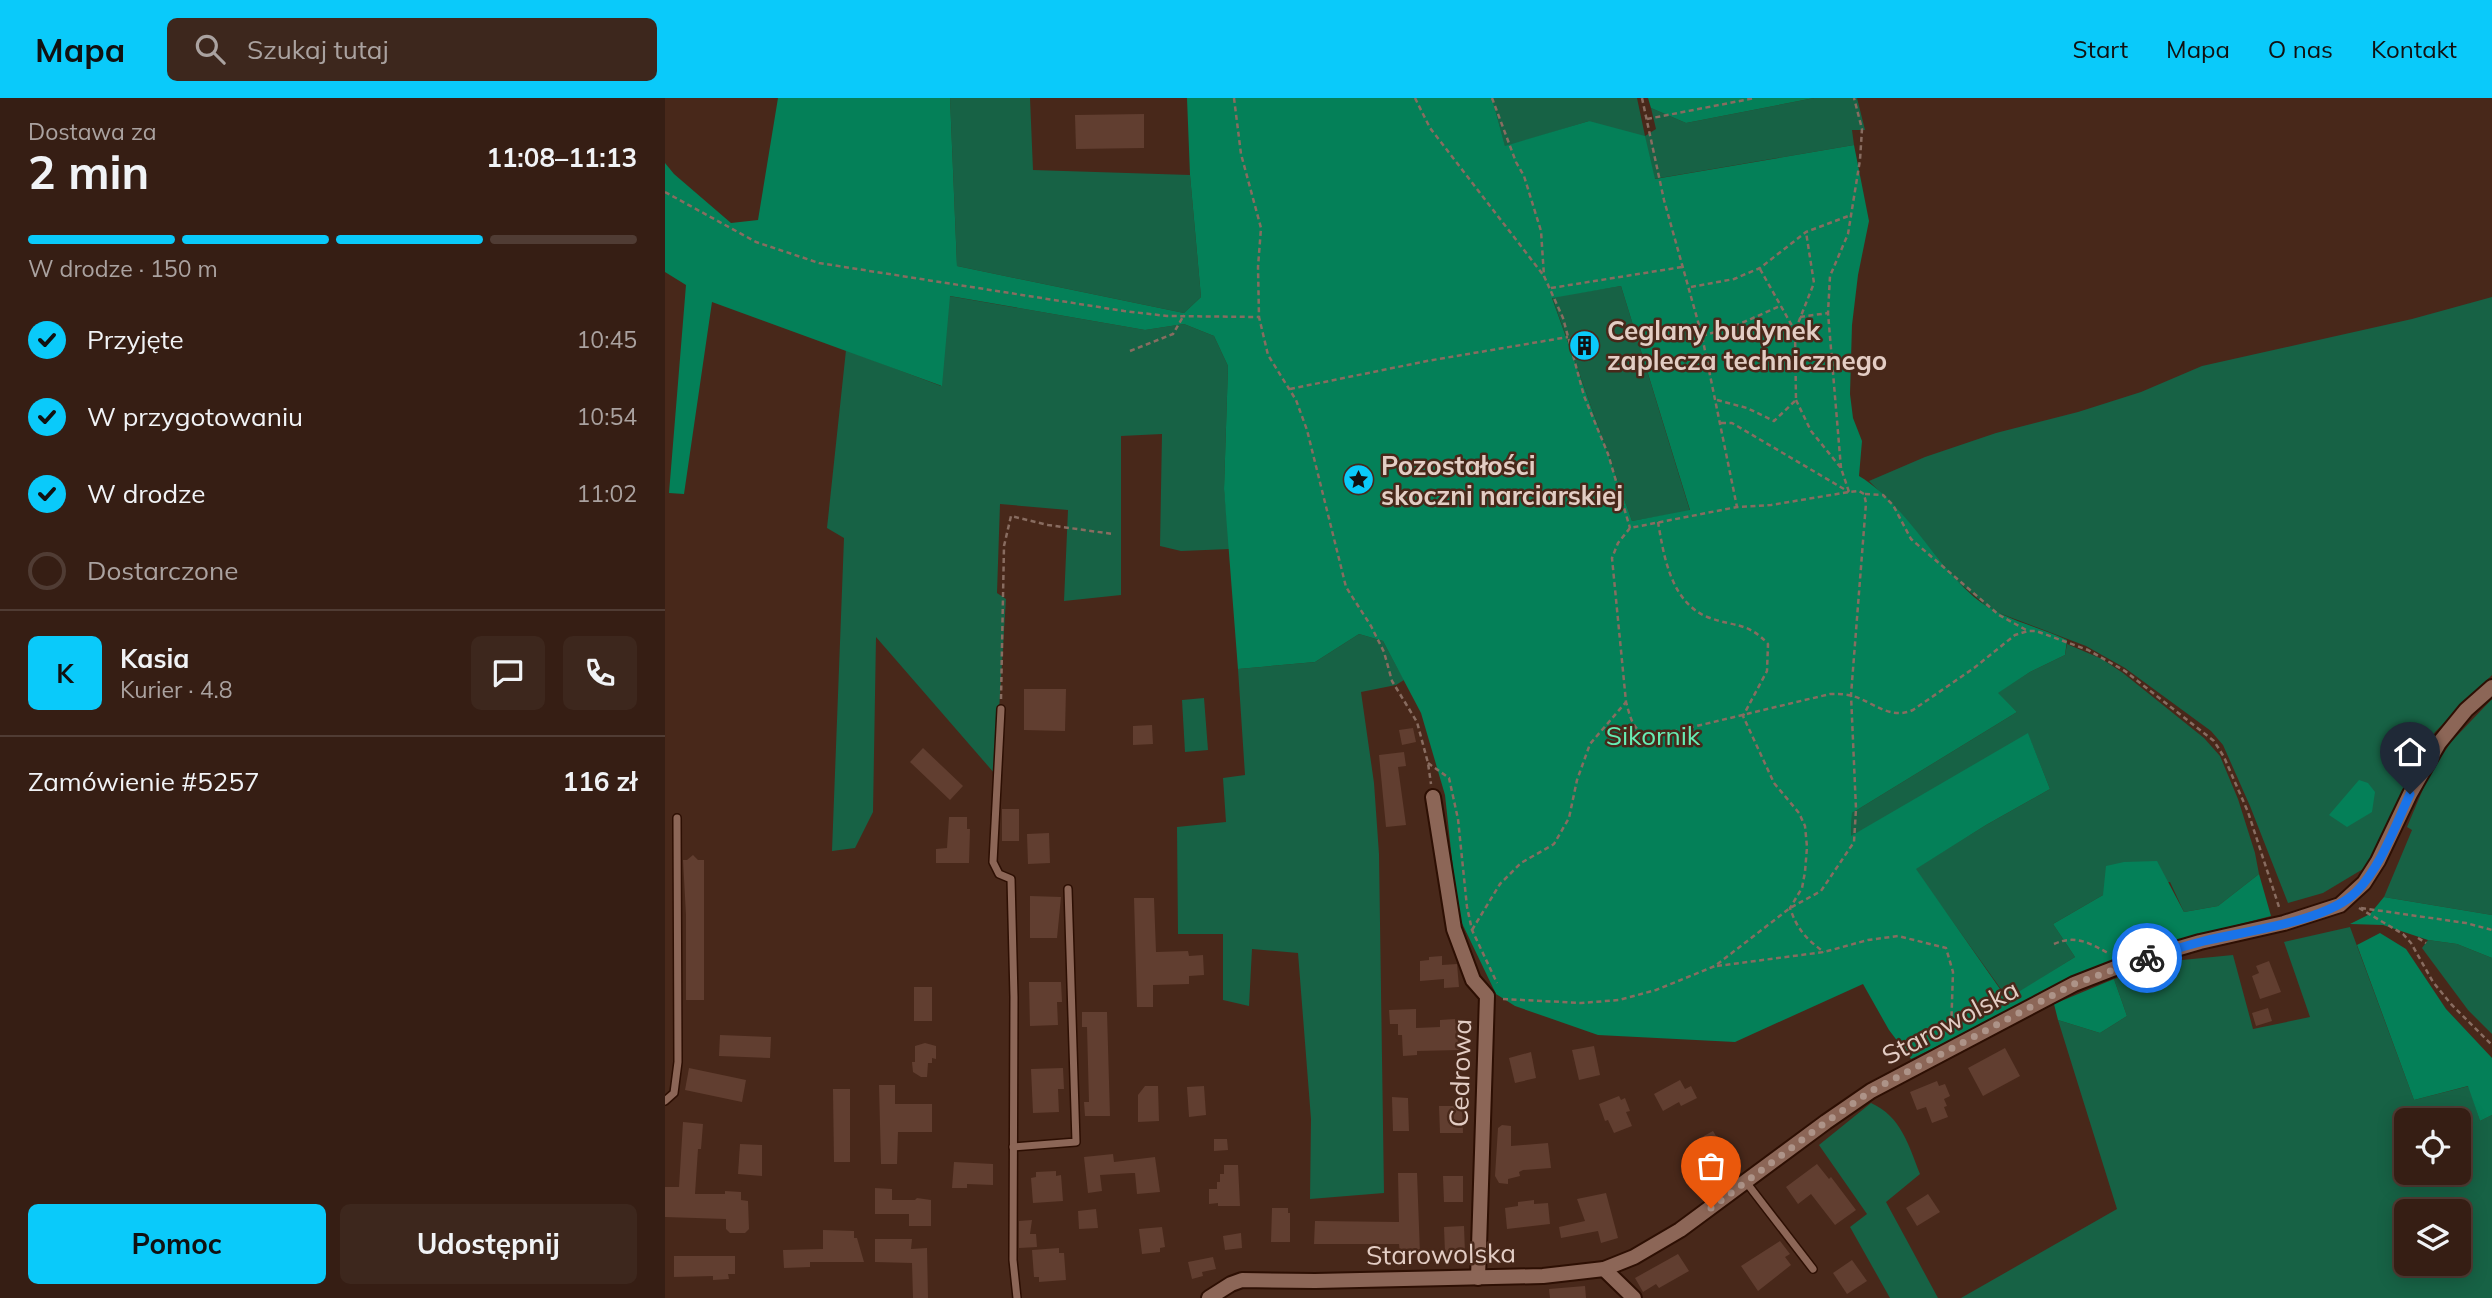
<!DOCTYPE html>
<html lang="pl">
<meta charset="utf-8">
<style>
:root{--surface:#361e14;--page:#3d271d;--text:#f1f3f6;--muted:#aaa2a0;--line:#503c34;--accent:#0acafa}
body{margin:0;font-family:Mulish,sans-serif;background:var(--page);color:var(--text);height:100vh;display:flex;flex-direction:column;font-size:26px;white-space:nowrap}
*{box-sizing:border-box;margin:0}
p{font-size:23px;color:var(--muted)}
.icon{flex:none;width:38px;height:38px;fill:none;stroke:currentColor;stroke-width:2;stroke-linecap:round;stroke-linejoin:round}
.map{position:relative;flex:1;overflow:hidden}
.drawer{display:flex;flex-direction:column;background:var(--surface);width:665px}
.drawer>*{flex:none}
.buttons{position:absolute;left:1729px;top:1010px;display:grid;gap:14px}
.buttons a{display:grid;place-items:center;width:77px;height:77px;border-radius:10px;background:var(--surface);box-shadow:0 4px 18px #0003,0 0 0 2px var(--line);font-size:35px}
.pin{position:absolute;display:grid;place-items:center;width:60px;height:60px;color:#fff;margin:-72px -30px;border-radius:50% 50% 50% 0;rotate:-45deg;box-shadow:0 0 7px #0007}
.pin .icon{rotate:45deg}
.courier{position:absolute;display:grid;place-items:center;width:70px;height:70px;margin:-35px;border:5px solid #1a73e8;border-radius:50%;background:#fff;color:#222;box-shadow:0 2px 9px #0007}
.overview em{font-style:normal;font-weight:700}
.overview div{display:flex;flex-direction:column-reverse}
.overview{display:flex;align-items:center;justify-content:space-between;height:119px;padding:0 28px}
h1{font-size:46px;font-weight:700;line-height:52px}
.bar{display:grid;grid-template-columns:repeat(4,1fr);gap:10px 7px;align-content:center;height:84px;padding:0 28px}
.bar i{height:9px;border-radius:5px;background:var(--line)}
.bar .selected{background:var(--accent)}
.bar p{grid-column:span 4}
.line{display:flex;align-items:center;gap:18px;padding:0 28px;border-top:2px solid var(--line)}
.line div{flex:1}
.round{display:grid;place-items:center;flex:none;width:74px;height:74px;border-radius:10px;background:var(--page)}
ol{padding:0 28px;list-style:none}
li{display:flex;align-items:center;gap:21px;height:77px}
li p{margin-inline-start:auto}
li .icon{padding:7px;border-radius:50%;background:var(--accent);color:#111;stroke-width:4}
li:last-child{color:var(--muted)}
li i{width:38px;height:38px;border:4px solid var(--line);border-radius:50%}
.action{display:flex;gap:14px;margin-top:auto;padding:14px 28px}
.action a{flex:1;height:80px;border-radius:10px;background:var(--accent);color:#111;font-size:28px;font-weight:700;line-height:80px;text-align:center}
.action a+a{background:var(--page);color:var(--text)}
header{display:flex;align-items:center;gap:42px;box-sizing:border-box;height:98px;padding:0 35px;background:var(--accent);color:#111}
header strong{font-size:33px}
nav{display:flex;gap:38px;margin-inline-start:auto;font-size:24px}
.search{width:490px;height:63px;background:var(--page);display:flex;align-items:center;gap:18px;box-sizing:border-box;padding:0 24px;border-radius:10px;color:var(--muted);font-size:26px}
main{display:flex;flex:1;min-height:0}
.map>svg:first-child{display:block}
.green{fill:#176245;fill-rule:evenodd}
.forest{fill:#048058;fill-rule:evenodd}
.building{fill:#613e30}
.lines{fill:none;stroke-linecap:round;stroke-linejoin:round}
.lane-casing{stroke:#2d0f03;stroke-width:10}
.street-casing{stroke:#2d0f03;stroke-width:18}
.path{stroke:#886c60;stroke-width:2.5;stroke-dasharray:5 3.5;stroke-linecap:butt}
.lane{stroke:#8c6657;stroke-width:7}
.street{stroke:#8c6657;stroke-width:14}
.done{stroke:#ad9388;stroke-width:7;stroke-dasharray:0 12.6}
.route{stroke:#1a73e8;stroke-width:9}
.labels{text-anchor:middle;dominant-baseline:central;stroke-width:5;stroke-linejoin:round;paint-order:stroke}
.poi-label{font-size:26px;font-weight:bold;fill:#e3cdc4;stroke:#48281a;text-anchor:start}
.park-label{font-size:26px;fill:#67edb4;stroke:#48281a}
.street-label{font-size:26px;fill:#e3cdc4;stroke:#48281a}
</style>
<header>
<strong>Mapa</strong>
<div class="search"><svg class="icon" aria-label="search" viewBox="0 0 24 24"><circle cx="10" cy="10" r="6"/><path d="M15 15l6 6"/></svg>Szukaj tutaj</div>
<nav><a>Start</a><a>Mapa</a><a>O nas</a><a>Kontakt</a></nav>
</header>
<main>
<section class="drawer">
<div class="overview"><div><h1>2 min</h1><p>Dostawa za</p></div><em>11:08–11:13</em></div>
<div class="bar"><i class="selected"></i><i class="selected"></i><i class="selected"></i><i></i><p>W drodze · 150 m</p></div>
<ol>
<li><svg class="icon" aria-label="check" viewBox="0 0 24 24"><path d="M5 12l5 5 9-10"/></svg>Przyjęte<p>10:45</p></li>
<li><svg class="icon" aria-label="check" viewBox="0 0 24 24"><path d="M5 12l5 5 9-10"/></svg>W przygotowaniu<p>10:54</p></li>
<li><svg class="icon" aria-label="check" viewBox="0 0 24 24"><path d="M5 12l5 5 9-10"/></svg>W drodze<p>11:02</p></li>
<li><i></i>Dostarczone</li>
</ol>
<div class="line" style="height:126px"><b class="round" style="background:var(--accent);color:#111">K</b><div><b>Kasia</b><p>Kurier · 4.8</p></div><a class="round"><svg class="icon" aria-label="chat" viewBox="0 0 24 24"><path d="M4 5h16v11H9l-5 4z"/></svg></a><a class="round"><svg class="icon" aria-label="phone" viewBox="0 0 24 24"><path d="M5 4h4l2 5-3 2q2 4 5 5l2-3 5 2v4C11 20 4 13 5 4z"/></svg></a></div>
<div class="line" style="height:91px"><div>Zamówienie #5257</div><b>116 zł</b></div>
<div class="action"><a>Pomoc</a><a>Udostępnij</a></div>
</section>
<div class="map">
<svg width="1827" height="1200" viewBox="0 0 1827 1200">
<rect width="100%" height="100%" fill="#48281a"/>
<g class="green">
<polygon points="285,0 365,0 368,72 525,77 536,199 519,215 292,168"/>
<polygon points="827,0 972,0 980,38 991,31 986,10 1021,25 1149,0 1192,0 1200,32 1187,32 1189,47 989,81 924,23 840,49"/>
<polygon points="956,188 1025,413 967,423 887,199"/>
<polygon points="284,198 480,232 519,226 549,238 563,268 559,391 565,451 516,453 495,448 497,336 456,338 456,497 399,503 403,412 335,406 332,495 341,501 330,676 211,539 208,714 190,750 167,753 179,440 162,430 181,252 276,288"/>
<polygon points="1827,199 1827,577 1770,634 1741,686 1712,750 1698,771 1658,795 1623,805 1585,708 1558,647 1546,633 1460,570 1421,548 1326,512 1292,483 1230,409 1204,383 1260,359 1331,335 1413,314 1476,294 1537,268 1747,221"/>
<polygon points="694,536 718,543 739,582 731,587 696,594 709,685 714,756 719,1095 645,1101 646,1021 633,855 587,851 584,908 558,902 558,836 513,836 512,729 561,724 558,680 580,677 573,571 650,564"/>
<polygon points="1402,546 1437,561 1458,575 1539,640 1555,658 1573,701 1590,755 1594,776 1553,808 1519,814 1505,784 1438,797 1388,826 1410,859 1343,901 1250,771 1321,727 1385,691 1363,636 1186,739 1187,715 1352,614 1332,595 1365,574 1400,557"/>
<polygon points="539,600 543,652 520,654 517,602"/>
<polygon points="1827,601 1827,817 1719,799 1747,732 1742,729 1764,677 1786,644"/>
<path d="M1685 829 1749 1002 1804 988 1815 1023 1827 1017V1200H1296L1452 1111 1393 922 1435 935 1462 918 1449 881 1507 863 1568 857 1588 931 1645 919 1619 844ZM1741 1022H1794V1074H1741ZM1741 1113H1794V1166H1741Z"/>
<polygon points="1763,842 1792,846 1827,860 1827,936 1803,912 1757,850"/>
<path d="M1206 1005C1236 1018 1244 1048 1255 1076L1221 1104 1273 1200H1225L1185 1129 1202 1116 1154 1047Z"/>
</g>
<g class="forest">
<path d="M113 0H285L292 168 519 215 536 199 525 77 522 0H827L840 48 924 23 980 38 990 81 1189 47 1204 123 1193 177 1187 227 1185 296 1188 320 1197 343 1194 378C1238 404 1269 464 1309 499 1336 522 1371 527 1402 542L1400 557 1365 574 1333 595 1352 614 1187 715 1186 738 1363 635 1385 691 1321 727 1251 771 1342 901 1410 859 1388 826 1438 797 1441 768 1459 764 1492 763 1519 814 1553 808 1594 776 1606 818 1472 853 1246 961 1224 932 1198 886 1070 944 933 937 850 908 831 896 793 817 780 697 756 615 718 543 694 536 650 564 573 571 559 391 563 268 549 238 519 226 480 232 285 198 277 288 47 204 19 396 4 395 21 187 0 174V65L9 76 66 125 93 122ZM956 188 1025 412 967 423 887 200Z"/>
<polygon points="983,0 1149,0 1021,25 986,10"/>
<polygon points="1694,682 1703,685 1710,694 1707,714 1682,729 1664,717"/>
<polygon points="1719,799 1827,817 1827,860 1792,846 1763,842 1718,827 1685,826 1705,816"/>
<polygon points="1715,835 1741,851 1781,911 1827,960 1827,1017 1815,1023 1803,988 1749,1002 1692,847"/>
<polygon points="1449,881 1462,918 1435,935 1393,922 1389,906"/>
</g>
<g class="building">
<polygon points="479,16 479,50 411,51 410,17"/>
<polygon points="924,238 927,253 914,256 911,241"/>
<polygon points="359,591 401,591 400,633 359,632"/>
<polygon points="487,627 488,646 468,647 468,628"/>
<polygon points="748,630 751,644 737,647 734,632"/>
<polygon points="258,650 298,688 285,702 245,664"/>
<polygon points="739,654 741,668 733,669 741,727 721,729 714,657"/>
<rect x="337" y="711" width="17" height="32"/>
<polygon points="284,719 302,719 302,731 305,731 304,765 271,765 271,751 282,750"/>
<polygon points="384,735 385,765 363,766 362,736"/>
<polygon points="28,757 33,762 39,762 39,902 21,902 21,817 18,762 22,762"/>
<polygon points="365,798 396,799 392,840 365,840"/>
<polygon points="469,800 489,800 491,854 523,853 524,858 538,857 539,877 524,878 524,886 488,887 488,909 472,909"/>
<polygon points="777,858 777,867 792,866 794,889 779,890 779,881 755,883 755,863 764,862 764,859"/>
<polygon points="1604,863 1616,894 1595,901 1587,878 1594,875 1591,868"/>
<polygon points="364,884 396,884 397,904 392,904 393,927 365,928"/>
<rect x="249" y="889" width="18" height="34"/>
<polygon points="1603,910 1607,923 1591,928 1587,915"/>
<polygon points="751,911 751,930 775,929 775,922 790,921 794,952 752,953 752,957 738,958 737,937 733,937 733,926 725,926 724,912"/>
<polygon points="417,914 442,914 445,1018 420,1018 419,1004 424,1004 422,929 417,929"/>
<polygon points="55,937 106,939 105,960 54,958"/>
<polygon points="260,945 271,948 271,961 267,960 267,965 263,965 262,979 256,979 248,974 247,964 250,964 250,948"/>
<polygon points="929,948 935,977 914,982 907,952"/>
<polygon points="1340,950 1355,978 1318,998 1303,970"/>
<polygon points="866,954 871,980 850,985 844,960"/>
<polygon points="24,970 81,982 77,1004 20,992"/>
<polygon points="398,970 399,991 393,991 394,1014 368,1015 366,971"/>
<polygon points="1015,982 1020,991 1026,988 1032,1000 1016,1008 1014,1004 998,1013 989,996"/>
<polygon points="1272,983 1274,988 1280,986 1285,998 1279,1001 1282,1008 1279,1009 1283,1019 1267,1025 1261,1009 1252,1012 1245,994"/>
<polygon points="214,987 230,987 230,1006 267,1006 267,1034 233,1034 232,1066 216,1066"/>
<polygon points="480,988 493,988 494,1023 473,1024 473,997"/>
<polygon points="539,988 541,1017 524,1019 522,989"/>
<polygon points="168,991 185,991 185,1064 169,1064"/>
<polygon points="954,998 956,1002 960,1000 965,1013 961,1014 967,1028 949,1035 943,1022 940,1023 934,1006"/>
<polygon points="727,999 743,1000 744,1033 728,1033"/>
<polygon points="774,1008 797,1008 798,1035 775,1035"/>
<polygon points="18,1024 38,1026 36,1051 33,1051 30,1096 60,1096 60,1093 76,1094 76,1102 83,1103 84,1131 80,1135 65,1135 61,1131 61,1121 0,1119 0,1089 14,1089"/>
<polygon points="837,1027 846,1028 846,1048 883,1045 886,1070 858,1072 854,1074 855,1078 843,1081 843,1086 834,1085 830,1078 833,1030"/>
<polygon points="1048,1033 1060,1053 1037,1065 1026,1045"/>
<polygon points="549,1041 562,1041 563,1052 549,1053"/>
<polygon points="75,1046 97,1047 97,1078 73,1076"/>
<polygon points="448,1056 449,1064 490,1059 495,1094 472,1096 470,1075 467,1075 435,1077 437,1093 423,1095 419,1059"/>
<polygon points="289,1064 328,1066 328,1087 302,1086 302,1090 287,1090"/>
<polygon points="1152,1066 1164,1081 1166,1079 1191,1112 1170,1127 1146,1096 1133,1106 1121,1089"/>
<polygon points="559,1067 573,1067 575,1108 553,1108 553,1105 544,1106 544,1091 552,1091 552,1084 555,1084 555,1076 559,1076"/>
<polygon points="391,1073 391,1078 396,1077 398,1103 368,1105 366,1080 371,1079 371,1074"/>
<polygon points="733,1075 752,1075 755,1156 735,1157 734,1146 649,1146 650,1123 734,1124"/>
<polygon points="778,1078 798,1078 798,1104 779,1104"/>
<polygon points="210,1090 227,1091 227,1102 250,1102 252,1100 266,1102 266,1128 244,1128 244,1116 210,1116"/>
<polygon points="941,1095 953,1140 936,1145 933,1133 896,1140 894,1129 920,1123 912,1101"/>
<polygon points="1263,1096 1275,1114 1252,1128 1241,1110"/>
<polygon points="869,1102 869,1106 883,1105 885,1126 842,1131 840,1110 853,1108 853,1104"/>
<polygon points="607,1110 623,1110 623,1115 625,1115 625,1144 606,1144"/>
<polygon points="431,1111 433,1130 414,1131 413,1113"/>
<polygon points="367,1122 365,1136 371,1136 372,1149 354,1150 354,1123"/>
<polygon points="799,1128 800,1155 780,1155 779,1129"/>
<polygon points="497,1129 500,1149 495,1150 495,1154 477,1156 474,1131"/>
<polygon points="158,1132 189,1133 189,1140 192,1140 199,1164 145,1164 145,1169 119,1170 118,1152 158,1151"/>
<polygon points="576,1135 577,1150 560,1152 558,1138"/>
<polygon points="210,1141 247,1141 246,1151 262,1150 263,1200 248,1200 247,1165 210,1164"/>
<polygon points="1115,1143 1125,1156 1120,1159 1126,1167 1093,1193 1076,1168"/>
<polygon points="394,1150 394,1155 399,1155 401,1182 374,1184 374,1179 369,1179 367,1152"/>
<polygon points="1013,1156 1024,1173 994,1190 991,1186 978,1194 970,1180"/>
<polygon points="9,1158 70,1158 70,1176 63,1176 64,1181 48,1182 48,1178 9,1179"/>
<polygon points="548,1159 551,1171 537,1174 538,1178 527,1181 523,1164"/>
<polygon points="1187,1162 1202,1183 1182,1196 1168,1175"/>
<polygon points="920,1188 921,1200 885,1200 884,1191"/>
</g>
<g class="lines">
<defs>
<g id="lane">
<polyline points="336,611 328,764 334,776 346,781 349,899 348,1162 352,1200"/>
<polyline points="0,1003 9,995 13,964 12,720"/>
<polyline points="348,1049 411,1044 403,791"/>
<polyline points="1081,1084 1148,1171"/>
</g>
<g id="street">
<polyline points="768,699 789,831 808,882 822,898 813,1180"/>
<polyline points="939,1171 969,1200"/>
<polyline points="544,1200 566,1186 577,1182 650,1183 878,1178 939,1171 969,1159 1015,1132 1161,1024 1206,993 1409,886 1463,865 1535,844 1619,825 1675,807 1699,785 1713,763 1745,696 1774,645 1801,612 1827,589"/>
</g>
</defs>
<use href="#lane" class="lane-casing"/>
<use href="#street" class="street-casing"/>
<g class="path">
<polyline points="569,0 576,56 596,130 593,169 594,219 603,257 631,302 642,332 681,489 706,528 719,554 727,583 752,624 763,665 766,686"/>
<polyline points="750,0 765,30 879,178"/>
<polyline points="827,0 851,64 859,78 876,133 879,178 898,220 919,298 943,356 965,430"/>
<polyline points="977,0 999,102 1037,238 1072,409"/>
<polyline points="982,21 1090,0"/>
<polyline points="0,94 91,144 154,165 459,213 502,218 594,219"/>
<polyline points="1095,171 1130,233"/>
<polyline points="1026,189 1069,181 1095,170 1141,134 1186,117"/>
<polyline points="886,190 1017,169"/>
<polyline points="1135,219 1163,215"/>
<polyline points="1037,238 1070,228 1115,208"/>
<polyline points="465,253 508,236 519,217"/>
<polyline points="625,291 762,263 903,239"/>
<polyline points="1052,302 1082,310 1109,323 1131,302 1130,233 1149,185 1141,134"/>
<polyline points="1131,302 1146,333 1176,370 1184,394"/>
<polyline points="1056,325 1067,325 1184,394"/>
<polyline points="1176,370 1163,215 1165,178 1183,136 1195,62 1197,31 1189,0"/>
<polyline points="1200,396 1218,397 1228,407 1246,441 1334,517 1363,533"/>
<path d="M993 424C999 459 1006 506 1045 520 1070 529 1083 524 1103 546L1102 573 1078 618 1109 685 1134 715 1140 728 1142 749 1140 774 1137 790 1125 810C1132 831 1141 841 1159 854"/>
<polyline points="336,601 339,448 346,418 383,427 448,436"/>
<polyline points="763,665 784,680 793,721 802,809 807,832 832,885"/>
<polyline points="1694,810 1738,836 1746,845 1768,884 1786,906 1827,947"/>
<polyline points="1696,810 1801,825 1827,832"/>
<polyline points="807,832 835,786 856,765 889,746 904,720 912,682 925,646 961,604"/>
<polyline points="1753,840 1761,845"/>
<path d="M1389 846C1411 836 1426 846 1445 856"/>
<polyline points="1052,868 1159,854 1203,842 1233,838 1281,850 1288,874 1286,934"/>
<path d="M838 901 916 905 954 902 991 892 1050 868 1125 810 1156 793 1189 744 1191 711 1186 597 1201 405 1199 396 1194 393 1184 394 1106 407 1072 409 965 430 953 445 947 460 961 604C967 625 969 638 994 637L1165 596C1173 596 1181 596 1188 598 1210 605 1225 622 1248 612L1309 570 1350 537 1363 533H1371L1423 552 1460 573 1549 643 1559 659 1583 714 1615 812"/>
</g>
<use href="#lane" class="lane"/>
<use href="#street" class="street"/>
</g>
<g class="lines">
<polyline class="done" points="1046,1110 1161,1024 1206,993 1409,886 1482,860"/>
<path class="route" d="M1482 860C1501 854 1519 848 1539 843 1580 833 1661 824 1691 794 1716 769 1730 728 1745 696"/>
</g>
<defs>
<symbol id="building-disc" viewBox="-11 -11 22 22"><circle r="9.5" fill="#0acafa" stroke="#48281a"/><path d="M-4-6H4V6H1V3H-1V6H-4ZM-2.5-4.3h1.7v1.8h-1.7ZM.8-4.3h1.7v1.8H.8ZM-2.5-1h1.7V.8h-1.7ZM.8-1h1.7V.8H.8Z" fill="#111"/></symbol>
<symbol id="sight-disc" viewBox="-11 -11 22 22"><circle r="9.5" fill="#0acafa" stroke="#48281a"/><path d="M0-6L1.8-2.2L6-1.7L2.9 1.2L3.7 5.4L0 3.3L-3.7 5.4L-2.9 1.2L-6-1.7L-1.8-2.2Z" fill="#111"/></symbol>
</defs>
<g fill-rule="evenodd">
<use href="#building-disc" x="902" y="230" width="35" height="35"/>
<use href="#sight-disc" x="676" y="364" width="35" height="35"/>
</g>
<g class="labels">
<g class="poi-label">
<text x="942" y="232">Ceglany budynek<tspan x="942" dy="30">zaplecza technicznego</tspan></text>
<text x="716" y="367">Pozostałości<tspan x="716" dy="30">skoczni narciarskiej</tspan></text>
</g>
<g class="park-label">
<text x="988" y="637">Sikornik</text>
</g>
<g class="street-label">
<text transform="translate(1285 924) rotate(-28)">Starowolska</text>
<text transform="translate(795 975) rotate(-88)">Cedrowa</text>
<text transform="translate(776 1156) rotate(-1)">Starowolska</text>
</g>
</g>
</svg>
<div class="buttons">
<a><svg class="icon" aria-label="locate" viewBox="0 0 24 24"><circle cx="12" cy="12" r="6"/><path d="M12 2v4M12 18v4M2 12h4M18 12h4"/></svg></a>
<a><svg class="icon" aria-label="layers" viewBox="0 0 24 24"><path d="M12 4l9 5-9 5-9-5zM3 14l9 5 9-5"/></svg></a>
</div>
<div class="pin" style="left:1046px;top:1110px;background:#ea580c"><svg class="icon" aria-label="bag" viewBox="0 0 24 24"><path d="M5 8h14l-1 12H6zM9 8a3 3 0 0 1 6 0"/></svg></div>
<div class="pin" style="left:1745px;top:696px;background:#1f2937"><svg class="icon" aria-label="home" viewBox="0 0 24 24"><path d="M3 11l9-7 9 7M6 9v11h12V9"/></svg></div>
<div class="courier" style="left:1482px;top:860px"><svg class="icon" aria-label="bike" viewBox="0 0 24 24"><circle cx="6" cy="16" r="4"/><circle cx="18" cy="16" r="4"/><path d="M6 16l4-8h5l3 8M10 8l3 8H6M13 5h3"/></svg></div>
</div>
</main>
